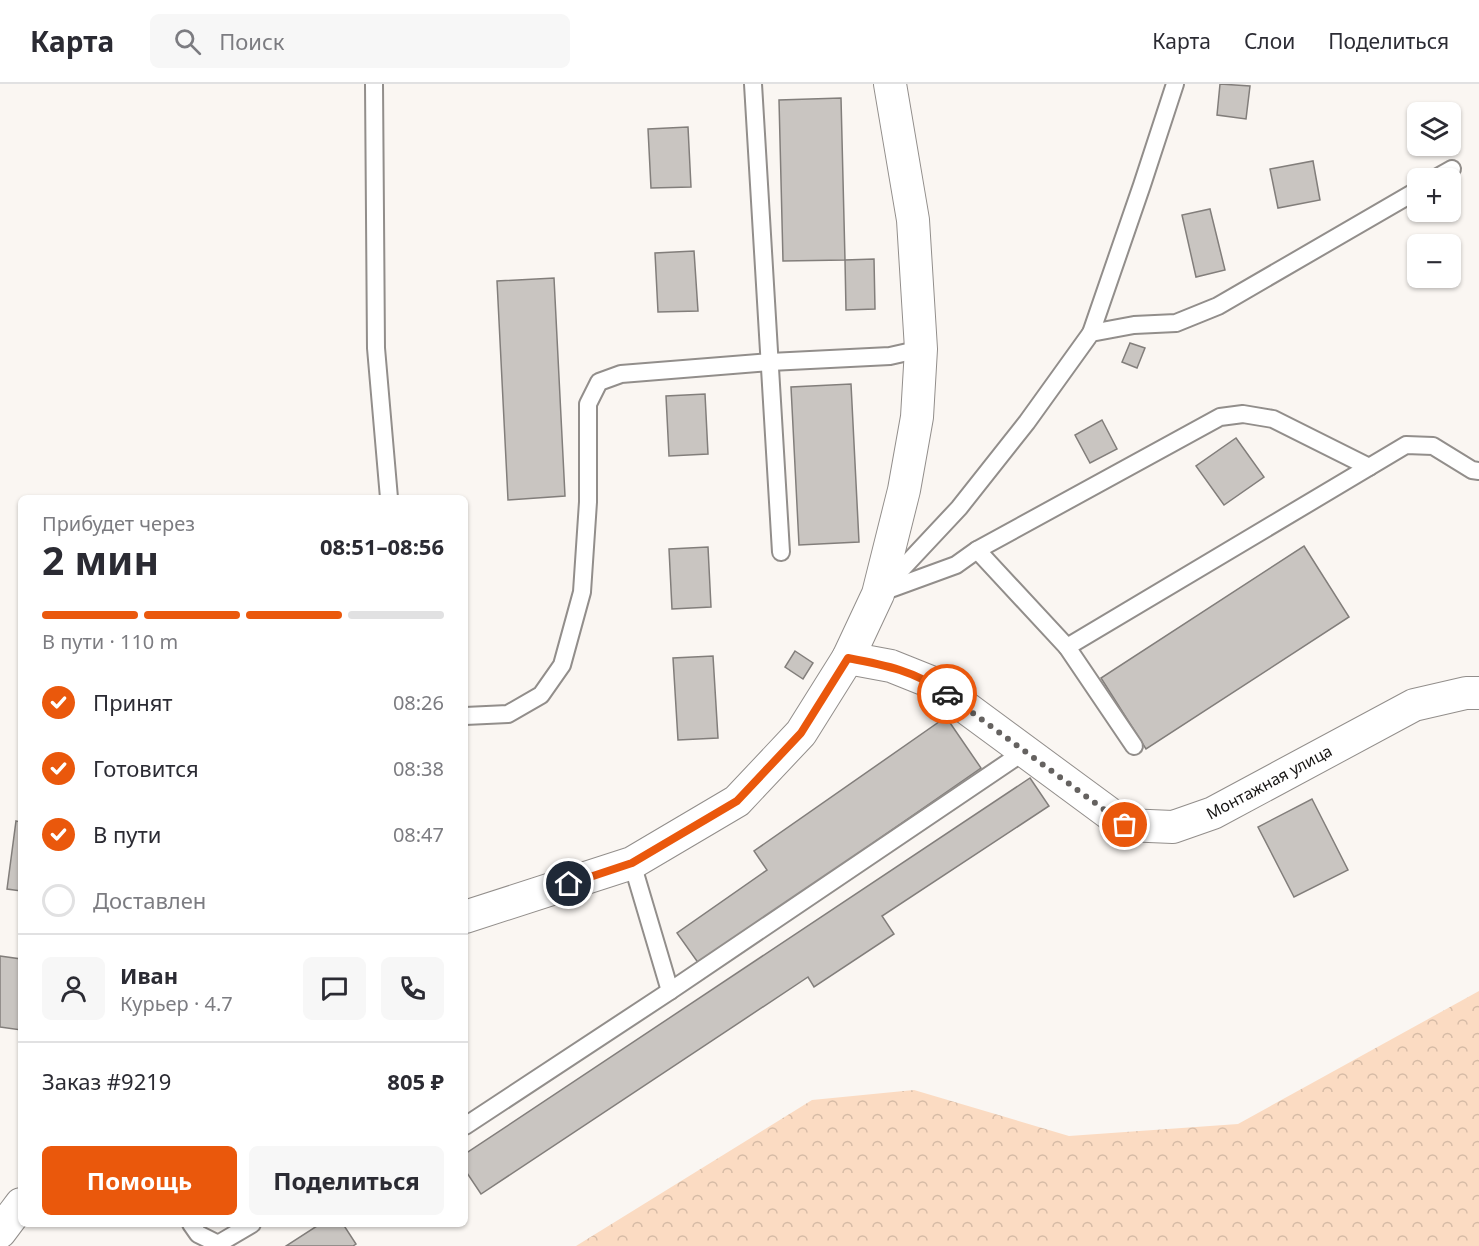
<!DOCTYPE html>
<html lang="ru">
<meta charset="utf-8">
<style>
:root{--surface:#fff;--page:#f7f7f7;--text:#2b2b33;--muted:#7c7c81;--line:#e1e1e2;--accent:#ea580c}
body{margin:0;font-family:"Noto Sans",sans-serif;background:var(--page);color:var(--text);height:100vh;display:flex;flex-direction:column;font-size:22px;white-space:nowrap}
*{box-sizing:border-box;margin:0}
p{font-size:20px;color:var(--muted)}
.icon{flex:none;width:33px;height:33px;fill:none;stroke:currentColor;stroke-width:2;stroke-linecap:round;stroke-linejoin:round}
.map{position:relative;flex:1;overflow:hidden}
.panel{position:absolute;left:18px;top:411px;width:450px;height:732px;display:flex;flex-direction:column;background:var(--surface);border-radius:9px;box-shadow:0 2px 4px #0004}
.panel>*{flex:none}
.controls{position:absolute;left:1407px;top:18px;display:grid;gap:12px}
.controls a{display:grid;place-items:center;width:54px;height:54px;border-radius:9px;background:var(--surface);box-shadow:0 2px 4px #0004;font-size:30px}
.pin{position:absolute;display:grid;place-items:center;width:51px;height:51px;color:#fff;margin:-26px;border:3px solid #fff;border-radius:50%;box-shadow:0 2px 6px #0007}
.courier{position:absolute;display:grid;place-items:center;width:60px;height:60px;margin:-30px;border:4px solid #ea580c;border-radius:50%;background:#fff;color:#222;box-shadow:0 2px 8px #0007}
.overview em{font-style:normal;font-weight:700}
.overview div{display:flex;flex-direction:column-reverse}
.overview{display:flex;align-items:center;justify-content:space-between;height:102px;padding:0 24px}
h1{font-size:39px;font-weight:700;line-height:45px}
.bar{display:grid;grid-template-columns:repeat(4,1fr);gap:9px 6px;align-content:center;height:72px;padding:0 24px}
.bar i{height:8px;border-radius:4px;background:var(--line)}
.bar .current{background:var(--accent)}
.bar p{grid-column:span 4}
.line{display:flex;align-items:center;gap:15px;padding:0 24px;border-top:2px solid var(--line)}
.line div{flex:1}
.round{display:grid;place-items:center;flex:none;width:63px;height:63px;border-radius:9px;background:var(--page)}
ol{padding:0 24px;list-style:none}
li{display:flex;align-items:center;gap:18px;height:66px}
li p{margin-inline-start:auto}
li .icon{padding:6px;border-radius:50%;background:var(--accent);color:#fff;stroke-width:4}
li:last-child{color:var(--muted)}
li i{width:33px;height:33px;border:3px solid var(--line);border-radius:50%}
.button{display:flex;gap:12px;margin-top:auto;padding:12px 24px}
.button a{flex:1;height:69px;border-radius:9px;background:var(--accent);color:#fff;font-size:24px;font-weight:700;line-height:69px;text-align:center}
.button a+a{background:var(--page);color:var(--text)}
header{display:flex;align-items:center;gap:36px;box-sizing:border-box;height:84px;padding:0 30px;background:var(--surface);border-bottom:2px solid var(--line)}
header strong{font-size:28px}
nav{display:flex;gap:33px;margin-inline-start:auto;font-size:21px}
.search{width:420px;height:54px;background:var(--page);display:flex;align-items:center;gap:15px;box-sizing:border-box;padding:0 21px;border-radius:9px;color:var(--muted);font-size:22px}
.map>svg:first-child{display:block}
.forest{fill:url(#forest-crowns)}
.building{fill:#c9c5c1;stroke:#827e7b;stroke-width:1.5}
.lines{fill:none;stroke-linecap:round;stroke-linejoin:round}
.service-casing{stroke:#928e8b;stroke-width:20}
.minor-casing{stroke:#928e8b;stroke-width:34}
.service{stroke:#fff;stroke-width:16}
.minor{stroke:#fff;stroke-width:32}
.done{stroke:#656260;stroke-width:6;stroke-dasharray:0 10.8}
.route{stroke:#ea580c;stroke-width:8}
.labels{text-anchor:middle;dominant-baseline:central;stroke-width:6;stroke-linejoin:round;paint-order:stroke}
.street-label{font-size:16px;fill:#151312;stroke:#fff}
</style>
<header>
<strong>Карта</strong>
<div class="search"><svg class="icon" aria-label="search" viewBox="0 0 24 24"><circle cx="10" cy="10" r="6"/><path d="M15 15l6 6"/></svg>Поиск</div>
<nav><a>Карта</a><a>Слои</a><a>Поделиться</a></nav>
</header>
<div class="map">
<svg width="1479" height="1162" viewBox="0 0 1479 1162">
<defs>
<pattern id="forest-crowns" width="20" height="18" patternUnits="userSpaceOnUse" patternTransform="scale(1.5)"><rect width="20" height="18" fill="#fbdbc2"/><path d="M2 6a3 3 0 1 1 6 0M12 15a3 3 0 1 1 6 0" fill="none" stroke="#d6bba6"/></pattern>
</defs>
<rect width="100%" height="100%" fill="#faf6f2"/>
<polygon class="forest" points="1479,907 1479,1162 576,1162 812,1016 914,1006 1069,1052 1238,1040"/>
<g class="building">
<polygon points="1220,0 1250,2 1246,35 1217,31"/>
<polygon points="841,14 845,176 783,177 779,16"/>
<polygon points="688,43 691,103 651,104 648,45"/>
<polygon points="1313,77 1320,116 1278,124 1270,85"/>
<polygon points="1210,125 1225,186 1196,193 1182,131"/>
<polygon points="694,167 698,227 658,228 655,169"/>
<polygon points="874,175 875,225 846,226 845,176"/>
<polygon points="554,194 565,412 508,416 497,197"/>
<polygon points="1130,259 1145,264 1137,284 1122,278"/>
<polygon points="851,300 859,458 799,461 791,303"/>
<polygon points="705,310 708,370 669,372 666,312"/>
<polygon points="1102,336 1117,365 1090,379 1075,351"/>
<polygon points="1236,354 1264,393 1224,421 1196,382"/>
<polygon points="1304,462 1349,533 1146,665 1101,594"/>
<polygon points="708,463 711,523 672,525 669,465"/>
<polygon points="795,567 813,579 803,595 785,583"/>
<polygon points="713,572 718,654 678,656 673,574"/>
<polygon points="946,633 981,684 699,880 677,849 767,786 754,767"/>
<polygon points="1030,694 1049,722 882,832 894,850 814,903 808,893 481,1110 465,1086 465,1070"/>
<polygon points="1312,715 1348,786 1294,813 1258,743"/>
<polygon points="16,737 21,738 21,807 7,805"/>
<polygon points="0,872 21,875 21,946 0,943"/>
<polygon points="320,1140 343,1140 356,1160 353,1162 286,1162"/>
</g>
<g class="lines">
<defs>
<g id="service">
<polyline points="374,0 376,264 389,414"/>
<polyline points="753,0 781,468"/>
<polyline points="1436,94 1452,85"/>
<polyline points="1091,249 1142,101 1175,0"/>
<polyline points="977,466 1067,563 1406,361 1433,362 1472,386 1479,387"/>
<polyline points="885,503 959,424 1027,338 1091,249 1134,241 1176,239 1218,222 1418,106"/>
<polyline points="882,508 956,481 977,466 1220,333 1243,330 1273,335 1369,383"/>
<polyline points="1067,563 1134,662"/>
<polyline points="465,632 508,630 541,611 562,581 582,508 588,418 588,320 599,298 621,290 770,278 890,272 921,265"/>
<polyline points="632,779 670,907"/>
<polyline points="465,1042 670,907 1025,667"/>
<polyline points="191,1140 198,1150 218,1160 252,1140"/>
</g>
<g id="minor">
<polyline points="848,574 891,582 931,598 1125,741 1173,743 1213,729 1414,621 1466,609 1479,609"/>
<polyline points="465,833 632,779 737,717 801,649 848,574 878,510 904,406 917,333 921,265 913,136 890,0"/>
<polyline points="0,1148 21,1120"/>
</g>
</defs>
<use href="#service" class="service-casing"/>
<use href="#minor" class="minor-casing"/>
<use href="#service" class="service"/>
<use href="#minor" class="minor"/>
</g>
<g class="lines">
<polyline class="done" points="947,610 1125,741"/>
<path class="route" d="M569 800 632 779 737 717 801 649 848 574C885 581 916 587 947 610"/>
</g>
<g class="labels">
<g class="street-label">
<text transform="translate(1269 698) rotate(-28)">Монтажная улица</text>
</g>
</g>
</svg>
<div class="controls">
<a><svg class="icon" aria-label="layers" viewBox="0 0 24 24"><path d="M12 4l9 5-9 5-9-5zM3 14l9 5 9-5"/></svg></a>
<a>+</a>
<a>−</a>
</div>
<div class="pin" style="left:1125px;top:741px;background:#ea580c"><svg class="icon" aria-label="bag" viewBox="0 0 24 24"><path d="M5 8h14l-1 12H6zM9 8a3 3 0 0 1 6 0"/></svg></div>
<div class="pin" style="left:569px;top:800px;background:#1f2937"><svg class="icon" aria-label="home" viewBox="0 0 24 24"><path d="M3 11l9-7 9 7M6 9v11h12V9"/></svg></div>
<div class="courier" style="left:947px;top:610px"><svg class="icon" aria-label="car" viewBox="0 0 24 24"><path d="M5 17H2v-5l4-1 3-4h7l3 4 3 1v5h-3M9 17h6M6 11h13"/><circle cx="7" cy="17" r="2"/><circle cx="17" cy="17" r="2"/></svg></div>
<section class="panel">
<div class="overview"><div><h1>2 мин</h1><p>Прибудет через</p></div><em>08:51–08:56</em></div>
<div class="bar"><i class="current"></i><i class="current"></i><i class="current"></i><i></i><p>В пути · 110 m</p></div>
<ol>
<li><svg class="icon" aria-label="check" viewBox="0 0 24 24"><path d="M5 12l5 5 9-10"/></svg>Принят<p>08:26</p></li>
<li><svg class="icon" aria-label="check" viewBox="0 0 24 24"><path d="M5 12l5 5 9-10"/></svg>Готовится<p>08:38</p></li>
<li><svg class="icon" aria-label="check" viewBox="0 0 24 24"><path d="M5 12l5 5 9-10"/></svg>В пути<p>08:47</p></li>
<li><i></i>Доставлен</li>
</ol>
<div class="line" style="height:108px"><a class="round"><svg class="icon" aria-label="person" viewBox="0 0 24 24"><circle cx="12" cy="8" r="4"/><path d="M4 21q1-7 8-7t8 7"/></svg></a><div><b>Иван</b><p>Курьер · 4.7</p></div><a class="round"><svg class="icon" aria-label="chat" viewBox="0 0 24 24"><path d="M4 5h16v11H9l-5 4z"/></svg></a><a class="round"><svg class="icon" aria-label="phone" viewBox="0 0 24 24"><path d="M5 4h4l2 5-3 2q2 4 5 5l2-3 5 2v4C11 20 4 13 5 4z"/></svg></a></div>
<div class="line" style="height:78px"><div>Заказ #9219</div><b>805 ₽</b></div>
<div class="button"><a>Помощь</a><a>Поделиться</a></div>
</section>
</div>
